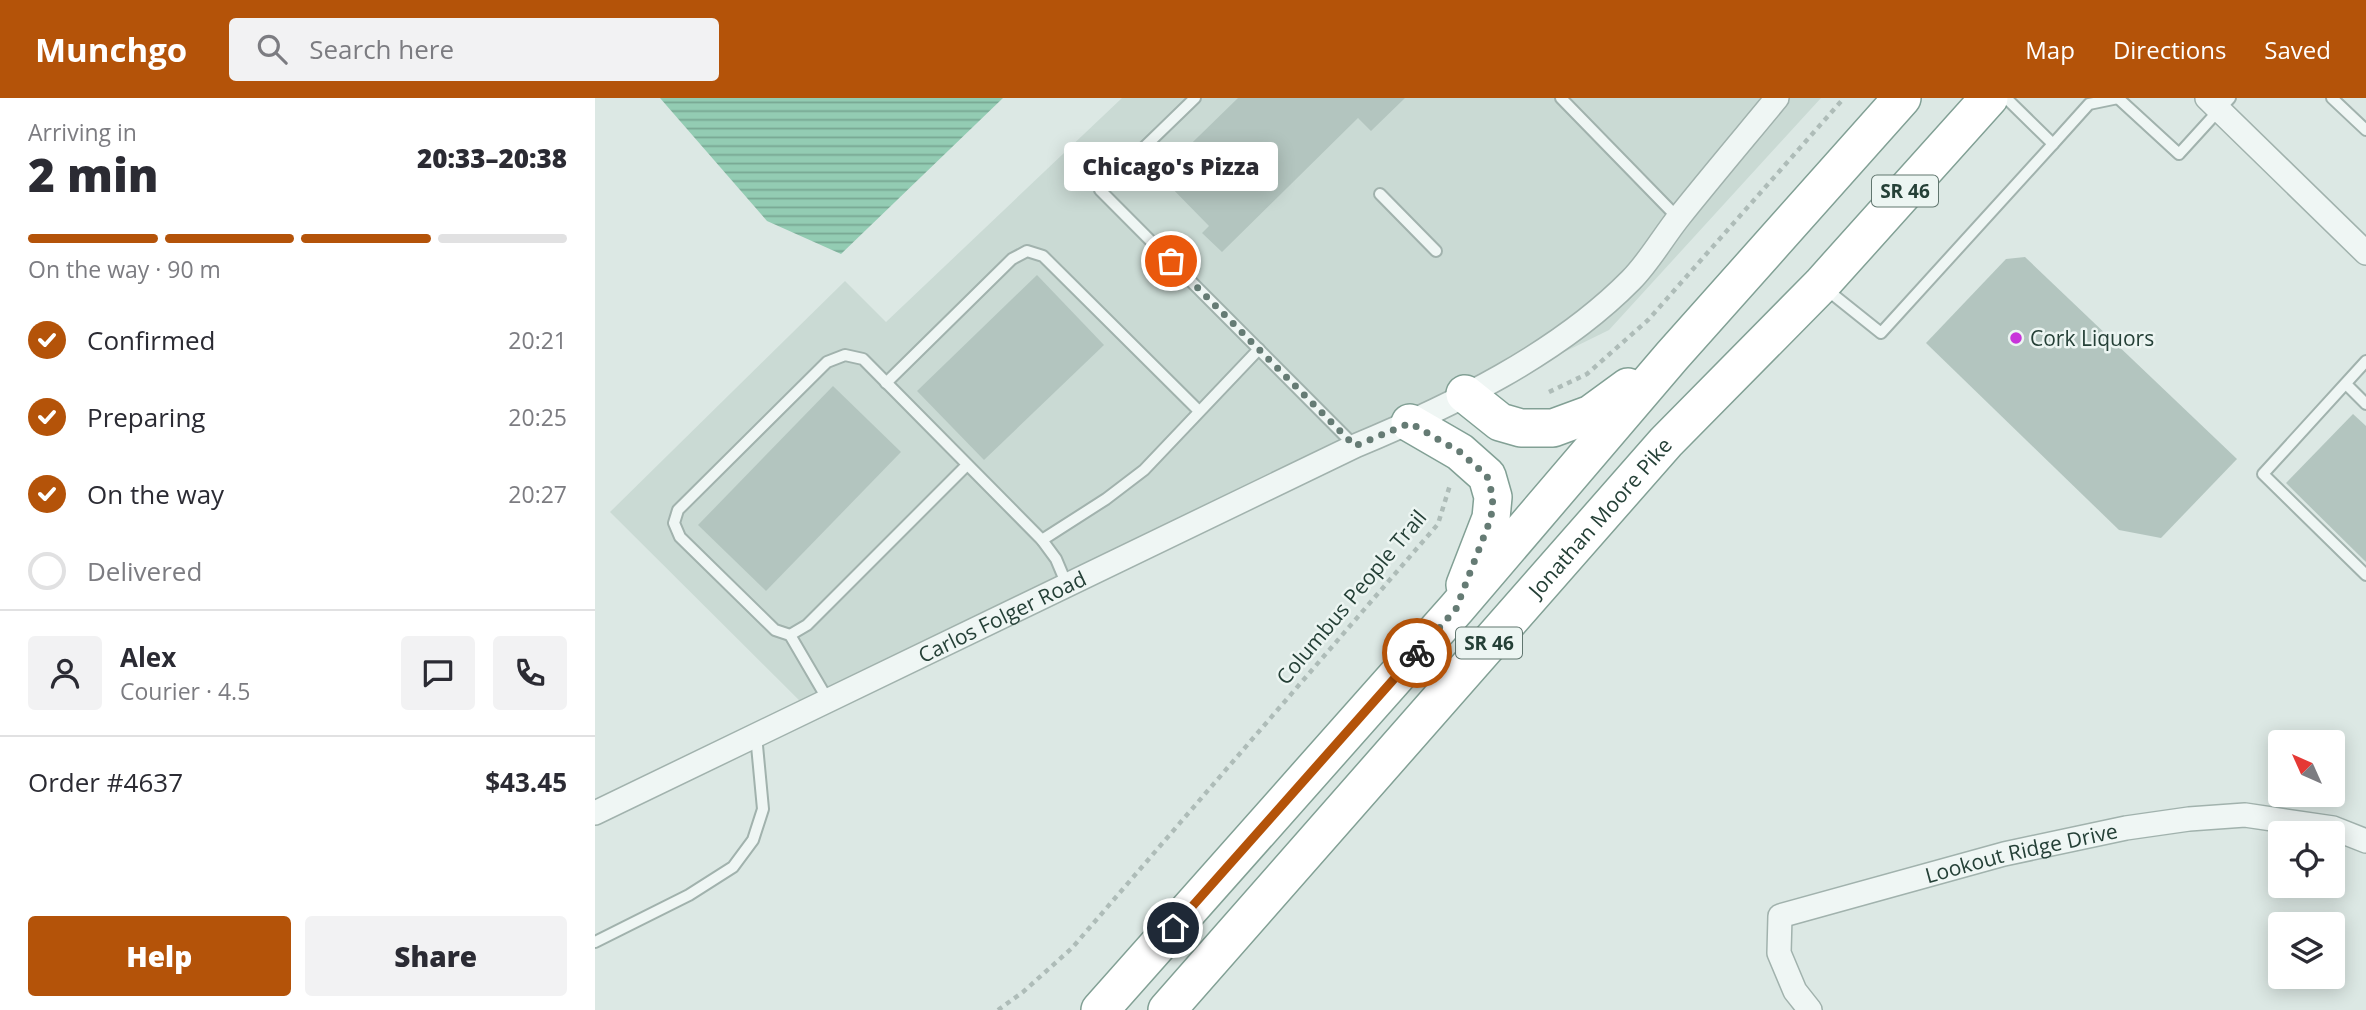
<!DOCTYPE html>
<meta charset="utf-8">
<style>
:root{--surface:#fff;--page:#f2f2f3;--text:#2b2b33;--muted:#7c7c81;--line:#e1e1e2;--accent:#b45309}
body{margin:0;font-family:"Open Sans",sans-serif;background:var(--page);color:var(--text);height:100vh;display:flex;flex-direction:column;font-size:26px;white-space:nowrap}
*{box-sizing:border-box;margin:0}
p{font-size:23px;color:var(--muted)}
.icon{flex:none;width:38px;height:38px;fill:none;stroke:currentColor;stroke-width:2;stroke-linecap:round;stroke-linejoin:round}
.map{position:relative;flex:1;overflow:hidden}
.side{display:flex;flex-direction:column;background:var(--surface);width:595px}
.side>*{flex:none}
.needle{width:46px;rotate:315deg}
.buttons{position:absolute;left:1673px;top:632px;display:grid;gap:14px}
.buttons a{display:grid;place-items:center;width:77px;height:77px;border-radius:7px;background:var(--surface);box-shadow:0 4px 18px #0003;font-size:35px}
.pin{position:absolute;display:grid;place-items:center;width:60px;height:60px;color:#fff;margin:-30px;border:4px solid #fff;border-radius:50%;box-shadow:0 2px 7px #0007}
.courier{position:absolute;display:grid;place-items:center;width:70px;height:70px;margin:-35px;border:5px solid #b45309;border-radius:50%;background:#fff;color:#222;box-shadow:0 2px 9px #0007}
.bubble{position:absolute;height:49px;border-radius:7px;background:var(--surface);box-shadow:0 4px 18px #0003;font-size:23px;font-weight:800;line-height:49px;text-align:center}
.headline em{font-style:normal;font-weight:800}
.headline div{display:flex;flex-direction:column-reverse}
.headline{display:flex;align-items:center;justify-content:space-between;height:119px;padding:0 28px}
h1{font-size:46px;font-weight:800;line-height:52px}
.bar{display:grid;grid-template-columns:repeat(4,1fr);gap:10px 7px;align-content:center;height:84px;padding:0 28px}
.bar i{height:9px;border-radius:5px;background:var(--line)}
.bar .on{background:var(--accent)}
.bar p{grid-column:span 4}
.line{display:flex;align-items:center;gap:18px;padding:0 28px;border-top:2px solid var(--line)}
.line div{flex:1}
.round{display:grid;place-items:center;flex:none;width:74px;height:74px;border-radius:7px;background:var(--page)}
ol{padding:0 28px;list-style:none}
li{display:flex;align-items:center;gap:21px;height:77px}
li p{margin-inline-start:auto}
li .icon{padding:7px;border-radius:50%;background:var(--accent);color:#fff;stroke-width:4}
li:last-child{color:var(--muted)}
li i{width:38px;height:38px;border:4px solid var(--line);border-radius:50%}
.cta{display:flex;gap:14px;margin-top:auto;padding:14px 28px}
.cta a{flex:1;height:80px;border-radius:7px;background:var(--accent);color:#fff;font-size:28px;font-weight:800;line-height:80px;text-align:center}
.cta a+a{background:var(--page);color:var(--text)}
header{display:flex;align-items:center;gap:42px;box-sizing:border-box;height:98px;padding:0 35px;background:var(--accent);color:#fff}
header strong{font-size:33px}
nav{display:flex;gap:38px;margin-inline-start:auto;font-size:24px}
.search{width:490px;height:63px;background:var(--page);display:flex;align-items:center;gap:18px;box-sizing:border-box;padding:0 24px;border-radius:7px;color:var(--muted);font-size:26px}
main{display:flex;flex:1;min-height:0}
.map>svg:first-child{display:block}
.built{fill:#cadad4}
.water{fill:url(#water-rules)}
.building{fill:#b3c5bf}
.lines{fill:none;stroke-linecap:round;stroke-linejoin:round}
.service-casing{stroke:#a1b2ad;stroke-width:14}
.minor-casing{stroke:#a1b2ad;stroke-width:26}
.trunk-casing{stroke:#82a095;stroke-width:40}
.path{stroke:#aebcb8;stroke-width:4.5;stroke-dasharray:5 5;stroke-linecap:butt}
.service{stroke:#eff6f4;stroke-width:10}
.minor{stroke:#eff6f4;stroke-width:23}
.trunk{stroke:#fff;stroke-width:37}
.done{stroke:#657b74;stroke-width:7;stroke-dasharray:0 12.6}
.route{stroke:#b45309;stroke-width:9}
.poi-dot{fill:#c834da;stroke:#ecf5f2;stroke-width:2.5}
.labels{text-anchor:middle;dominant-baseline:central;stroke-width:5;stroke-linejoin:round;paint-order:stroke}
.shield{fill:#ecf5f2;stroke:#61766f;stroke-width:2}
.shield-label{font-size:19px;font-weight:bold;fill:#254037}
.poi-label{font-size:21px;fill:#254037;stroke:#ecf5f2;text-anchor:start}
.street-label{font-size:21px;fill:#254037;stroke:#ecf5f2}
</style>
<header>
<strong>Munchgo</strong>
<div class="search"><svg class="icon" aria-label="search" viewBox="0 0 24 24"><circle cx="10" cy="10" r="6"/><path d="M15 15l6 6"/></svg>Search here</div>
<nav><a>Map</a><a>Directions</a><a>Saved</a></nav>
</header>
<main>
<section class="side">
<div class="headline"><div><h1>2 min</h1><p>Arriving in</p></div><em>20:33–20:38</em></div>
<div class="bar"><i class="on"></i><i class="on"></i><i class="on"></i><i></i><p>On the way · 90 m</p></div>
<ol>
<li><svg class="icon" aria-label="check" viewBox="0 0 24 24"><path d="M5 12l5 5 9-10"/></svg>Confirmed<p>20:21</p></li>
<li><svg class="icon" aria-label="check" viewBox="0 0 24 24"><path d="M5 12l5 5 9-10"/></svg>Preparing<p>20:25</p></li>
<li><svg class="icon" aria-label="check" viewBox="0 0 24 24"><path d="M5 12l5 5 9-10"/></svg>On the way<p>20:27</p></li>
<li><i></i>Delivered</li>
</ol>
<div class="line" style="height:126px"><a class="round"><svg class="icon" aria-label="person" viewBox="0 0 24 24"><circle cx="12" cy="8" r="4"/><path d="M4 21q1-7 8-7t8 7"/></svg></a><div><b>Alex</b><p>Courier · 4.5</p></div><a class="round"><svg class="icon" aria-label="chat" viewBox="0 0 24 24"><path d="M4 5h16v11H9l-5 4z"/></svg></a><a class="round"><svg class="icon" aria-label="phone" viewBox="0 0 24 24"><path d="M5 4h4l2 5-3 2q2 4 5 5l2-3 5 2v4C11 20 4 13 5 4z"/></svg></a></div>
<div class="line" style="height:91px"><div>Order #4637</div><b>$43.45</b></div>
<div class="cta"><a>Help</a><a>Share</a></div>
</section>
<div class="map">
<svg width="1771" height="912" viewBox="0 0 1771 912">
<defs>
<pattern id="water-rules" width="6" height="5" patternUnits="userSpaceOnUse" patternTransform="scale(1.75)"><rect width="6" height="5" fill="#93ccb3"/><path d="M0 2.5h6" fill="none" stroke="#78a792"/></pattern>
</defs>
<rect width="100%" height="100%" fill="#dce8e4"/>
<polygon class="built" points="527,0 1226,0 1014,232 222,620 15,414 250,183 291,224"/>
<polygon class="water" points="65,0 408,0 246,156 172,123"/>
<g class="building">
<polygon points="643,0 810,0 776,33 763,20 627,154 607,135 614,128 564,77"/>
<polygon points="1430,159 1642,361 1566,440 1524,432 1331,245 1411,161"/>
<polygon points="442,177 509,247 389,362 322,293"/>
<polygon points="238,288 306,354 171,493 103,427"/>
<polygon points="1758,316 1771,328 1771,464 1691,385"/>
</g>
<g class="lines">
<defs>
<g id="service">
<polyline points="600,0 505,92 760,348"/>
<polyline points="966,0 1083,120"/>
<polyline points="1523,0 1584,56 1635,0"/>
<polyline points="1737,0 1771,32"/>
<polyline points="1458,46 1494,6 1523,0"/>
<polyline points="785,96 841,153"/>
<polyline points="1231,191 1286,235 1458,46 1411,0"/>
<polyline points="1771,263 1668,376 1771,477"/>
<polyline points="291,285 417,161 432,153 448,158 604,313"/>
<polyline points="1751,286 1771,306"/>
<polyline points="372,367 212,527 195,537 180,532 85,439 79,425 83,412 232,264 250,257 268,261 447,442 461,461 472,487"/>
<polyline points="447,442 511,401 549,372 664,251"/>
<polyline points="195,537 233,602"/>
<polyline points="0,844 94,797 138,769 158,742 168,711 161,637"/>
</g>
<g id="minor">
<polyline points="1612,0 1771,155"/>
<path id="s1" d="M0 715 760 348C856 308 962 257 1036 182 1054 164 1068 139 1084 119 1116 79 1149 40 1182 0"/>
<path id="s2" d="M1215 912 1200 893 1184 855 1185 818 1409 756 1531 730 1594 721 1650 717 1738 730 1771 743"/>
</g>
<g id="trunk">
<polyline points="870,296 905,324 926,330 958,330 996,316 1033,289"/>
<polyline points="815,325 865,354 892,378 898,399 896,420 870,487"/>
<polyline points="505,912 861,511 1077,258 1307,0"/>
<path id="s3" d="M572 912 1071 344 1226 187 1394 0"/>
</g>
</defs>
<use href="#service" class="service-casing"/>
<use href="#minor" class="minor-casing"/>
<use href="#trunk" class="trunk-casing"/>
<g class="path">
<polyline points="954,294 992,276 1053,222 1249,0"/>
<polyline points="403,912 428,894 477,850 843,426 855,387"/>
</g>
<use href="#service" class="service"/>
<use href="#minor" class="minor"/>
<use href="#trunk" class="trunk"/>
</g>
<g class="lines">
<polyline class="done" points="576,163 760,348 815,325 865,354 892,378 898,399 896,420 861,511 822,555"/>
<polyline class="route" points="578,830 822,555"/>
</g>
<circle class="poi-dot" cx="1421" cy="240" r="7"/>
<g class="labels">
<g class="shield">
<rect x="1277" y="77.5" width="66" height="31" rx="5"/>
<rect x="861" y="529.5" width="66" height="31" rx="5"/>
</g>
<g class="shield-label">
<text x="1310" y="93">SR 46</text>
<text x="894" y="545">SR 46</text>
</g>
<g class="poi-label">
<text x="1435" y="240">Cork Liquors</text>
</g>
<g class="street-label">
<text stroke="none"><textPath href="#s3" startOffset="656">Jonathan Moore Pike</textPath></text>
<text transform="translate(756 499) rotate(-50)">Columbus People Trail</text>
<text stroke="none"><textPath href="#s1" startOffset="452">Carlos Folger Road</textPath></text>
<text stroke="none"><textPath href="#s2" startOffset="352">Lookout Ridge Drive</textPath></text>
</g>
</g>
</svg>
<div class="buttons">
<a><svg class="needle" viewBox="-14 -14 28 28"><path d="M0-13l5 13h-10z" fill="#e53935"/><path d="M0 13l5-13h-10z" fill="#7c7c81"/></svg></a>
<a><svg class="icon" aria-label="locate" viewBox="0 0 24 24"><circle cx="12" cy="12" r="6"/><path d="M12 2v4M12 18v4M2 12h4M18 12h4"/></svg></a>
<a><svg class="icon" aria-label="layers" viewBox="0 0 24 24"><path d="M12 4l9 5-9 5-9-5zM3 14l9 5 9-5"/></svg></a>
</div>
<div class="pin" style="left:576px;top:163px;background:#ea580c"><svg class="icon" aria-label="bag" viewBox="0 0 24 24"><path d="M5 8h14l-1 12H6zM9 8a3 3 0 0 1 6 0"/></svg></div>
<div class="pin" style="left:578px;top:830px;background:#1f2937"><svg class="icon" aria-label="home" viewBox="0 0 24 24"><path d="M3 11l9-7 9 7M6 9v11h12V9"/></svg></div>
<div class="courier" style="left:822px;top:555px"><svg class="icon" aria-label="bike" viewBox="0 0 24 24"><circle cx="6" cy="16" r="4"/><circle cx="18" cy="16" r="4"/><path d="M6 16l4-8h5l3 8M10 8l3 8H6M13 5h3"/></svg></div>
<div class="bubble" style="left:469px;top:44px;width:214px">Chicago's Pizza</div>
</div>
</main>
